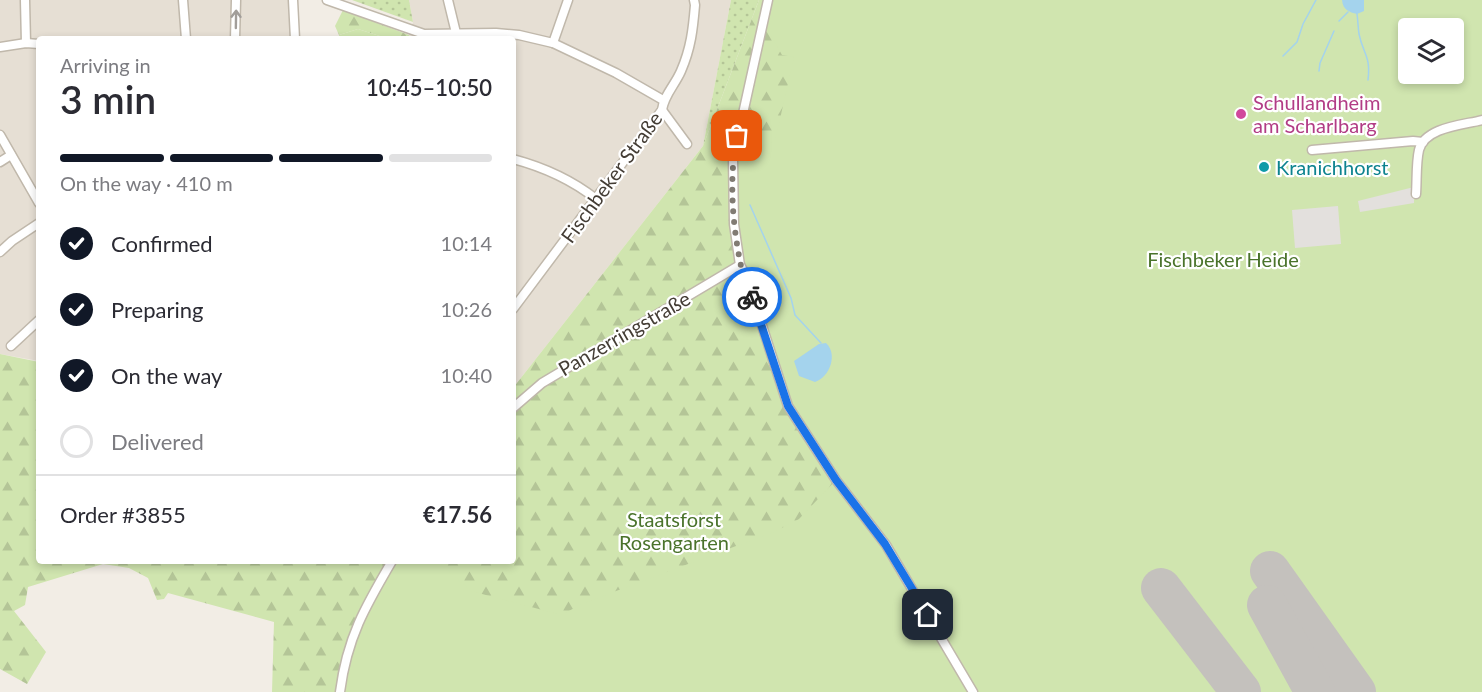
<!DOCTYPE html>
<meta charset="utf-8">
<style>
:root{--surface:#fff;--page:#f2f2f3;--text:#2b2b33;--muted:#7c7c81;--line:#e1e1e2;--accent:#111827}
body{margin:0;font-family:Lato,sans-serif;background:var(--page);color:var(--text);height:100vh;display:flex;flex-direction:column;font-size:22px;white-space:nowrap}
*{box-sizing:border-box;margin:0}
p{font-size:20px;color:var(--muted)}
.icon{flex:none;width:33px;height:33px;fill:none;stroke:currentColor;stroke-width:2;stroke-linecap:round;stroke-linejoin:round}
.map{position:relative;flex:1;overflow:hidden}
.side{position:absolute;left:36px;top:36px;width:480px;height:528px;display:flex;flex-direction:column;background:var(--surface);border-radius:6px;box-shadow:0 3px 9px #0003}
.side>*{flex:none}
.controls{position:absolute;left:1398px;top:18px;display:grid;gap:12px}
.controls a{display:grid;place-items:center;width:66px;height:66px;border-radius:6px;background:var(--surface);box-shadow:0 3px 9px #0003;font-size:30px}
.pin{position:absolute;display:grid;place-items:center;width:51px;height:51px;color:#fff;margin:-26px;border-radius:12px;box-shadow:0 3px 9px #0006}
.courier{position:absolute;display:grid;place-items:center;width:60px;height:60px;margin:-30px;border:4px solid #1a73e8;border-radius:50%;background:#fff;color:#222;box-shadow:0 2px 8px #0007}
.overview em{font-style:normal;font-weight:600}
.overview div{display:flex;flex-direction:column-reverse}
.overview{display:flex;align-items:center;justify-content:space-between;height:102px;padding:0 24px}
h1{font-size:39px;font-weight:600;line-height:45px}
.bar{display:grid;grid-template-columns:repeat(4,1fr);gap:9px 6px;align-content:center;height:72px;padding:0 24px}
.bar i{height:8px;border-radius:4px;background:var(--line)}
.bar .on{background:var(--accent)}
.bar p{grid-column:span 4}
.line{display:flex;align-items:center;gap:15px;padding:0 24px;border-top:2px solid var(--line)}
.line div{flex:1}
ol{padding:0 24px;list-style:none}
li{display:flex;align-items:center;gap:18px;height:66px}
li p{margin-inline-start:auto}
li .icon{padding:6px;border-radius:50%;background:var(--accent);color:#fff;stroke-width:4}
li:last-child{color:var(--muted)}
li i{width:33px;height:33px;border:3px solid var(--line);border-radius:50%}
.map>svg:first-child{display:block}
.residential{fill:#e6dfd4}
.grass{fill:url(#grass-dots)}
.forest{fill:url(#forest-firs)}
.park{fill:#d0e5af;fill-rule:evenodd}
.parking{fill:#e3e0dd}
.water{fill:#a4d3ed}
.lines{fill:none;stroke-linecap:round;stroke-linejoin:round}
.stream{stroke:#a4d3ed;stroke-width:1.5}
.runway{stroke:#c4c1bd;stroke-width:40}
.minor-casing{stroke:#c0b8ab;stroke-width:11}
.minor{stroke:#fff;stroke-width:8}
.oneway{stroke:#a29e9a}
.done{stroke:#817b73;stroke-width:6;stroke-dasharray:0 10.8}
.route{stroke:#1a73e8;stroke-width:8}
.hotel-dot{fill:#d1479c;stroke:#fff;stroke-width:2}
.culture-dot{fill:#0f9aa8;stroke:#fff;stroke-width:2}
.labels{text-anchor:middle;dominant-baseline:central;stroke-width:4.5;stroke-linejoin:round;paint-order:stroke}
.hotel-label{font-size:20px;fill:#b23c85;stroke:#fff;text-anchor:start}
.culture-label{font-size:20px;fill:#0d838f;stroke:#fff;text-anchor:start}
.street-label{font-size:20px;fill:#443d35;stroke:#fff}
.park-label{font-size:20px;fill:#4a732b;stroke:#fff}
</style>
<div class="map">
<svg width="1482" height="692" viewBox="0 0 1482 692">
<defs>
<pattern id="grass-dots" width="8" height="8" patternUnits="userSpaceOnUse" patternTransform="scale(1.5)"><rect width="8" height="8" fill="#d0e5af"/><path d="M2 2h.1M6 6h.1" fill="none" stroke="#b4c597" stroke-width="1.8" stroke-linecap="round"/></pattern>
<pattern id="forest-firs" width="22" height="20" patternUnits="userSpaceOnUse" patternTransform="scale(1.5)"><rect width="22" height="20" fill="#d0e5af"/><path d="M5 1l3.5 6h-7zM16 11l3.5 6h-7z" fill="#b4c597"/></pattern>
</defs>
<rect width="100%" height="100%" fill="#f2ede5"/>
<g class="residential">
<polygon points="0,0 290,0 290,39 39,39 39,361 0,354"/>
<polygon points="409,0 731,0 703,146 513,388 513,39 411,39 409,35 413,22"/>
</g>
<g class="grass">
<polygon points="352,0 409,0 413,22"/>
<polygon points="731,0 759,0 703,146"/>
</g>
<g class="forest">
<polygon points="759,0 837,0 848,76 736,186 729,188 731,224 969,692 272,692 274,622 168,593 164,599 157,600 148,578 129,568 103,564 28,587 25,605 14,611 46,652 27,684 0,669 0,354 39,362 39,561 513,561 513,388 703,146"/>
<polygon points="343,10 409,35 411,39 389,39 358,29 339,35 335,26"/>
</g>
<g class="park">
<path d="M768 0H1482V692H340L352 637 392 561H437L471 591 561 615 584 603 776 531 799 519 836 480 788 406 740 265 733 159 775 141 794 57 782 55 764 23ZM1408 28H1454V74H1408Z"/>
<polygon points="358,29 389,39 339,39 339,35"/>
</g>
<g class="parking">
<polygon points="1414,187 1414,203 1360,212 1358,201"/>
<polygon points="1338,206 1341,244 1295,248 1292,210"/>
</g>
<g class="water">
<path d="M1342 0H1364V11L1357 14C1349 12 1343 10 1342 0Z"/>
<path d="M826 343C838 354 830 377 815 382L799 376 794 361 819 344Z"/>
</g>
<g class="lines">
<g class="stream">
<path d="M1357 14C1358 21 1358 27 1359 34 1363 54 1371 56 1368 80"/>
<polyline points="1339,21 1348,12"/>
<polyline points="1283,56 1297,42 1303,24 1316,0"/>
<polyline points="1319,71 1320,63 1334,31"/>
<polyline points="750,205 791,298 795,315 821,343"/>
</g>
<g class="runway">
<polyline points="1270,571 1356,692"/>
<polyline points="1161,588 1241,692"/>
<polyline points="1267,605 1315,692"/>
</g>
<defs>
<g id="minor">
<polyline points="25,0 26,43"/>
<polyline points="183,0 186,39"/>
<polyline points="293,0 295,39"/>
<polyline points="327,0 424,34 496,33 519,35 553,43 616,73 663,100"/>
<polyline points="448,0 457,37"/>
<polyline points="768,0 733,159 734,224 740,265 746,276 788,406 836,480 886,545 973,692"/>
<polyline points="235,39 236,0"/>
<polyline points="553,43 568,0"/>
<polyline points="0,47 26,43 39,44"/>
<polyline points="662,110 687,144"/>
<polyline points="0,135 39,203"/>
<polyline points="1312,150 1413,141 1423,142"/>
<path d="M513 159C543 167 572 180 596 199"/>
<polyline points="0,162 11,155"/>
<path d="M1416 194C1417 180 1416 163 1419 150 1425 127 1463 125 1482 120"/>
<polyline points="0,252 12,241 39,223"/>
<path d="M513 309 662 110C664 95 675 85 681 71 691 48 693 29 695 5L694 0"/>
<polyline points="11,346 39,320"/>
<polyline points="513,408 542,383 740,265"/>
<path d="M340 692C347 638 365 607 392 561"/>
</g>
</defs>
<use href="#minor" class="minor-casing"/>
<use href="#minor" class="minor"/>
</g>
<defs><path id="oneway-shaft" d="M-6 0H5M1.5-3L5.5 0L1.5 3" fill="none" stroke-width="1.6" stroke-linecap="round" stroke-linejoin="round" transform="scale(1.5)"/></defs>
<use class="oneway" href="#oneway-shaft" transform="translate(236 19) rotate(-89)"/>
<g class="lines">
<path class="done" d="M737 136C729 176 732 221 740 261 742 273 749 285 752 297"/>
<polyline class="route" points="752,297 788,406 836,480 885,544 928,615"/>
</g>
<circle class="hotel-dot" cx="1241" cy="114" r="6"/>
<circle class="culture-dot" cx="1264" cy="167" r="6"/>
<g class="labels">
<g class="hotel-label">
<text x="1253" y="102">Schullandheim<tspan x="1253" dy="23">am Scharlbarg</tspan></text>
</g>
<g class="culture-label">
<text x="1276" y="167">Kranichhorst</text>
</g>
<g class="street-label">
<text transform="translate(611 177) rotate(-54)">Fischbeker Straße</text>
<text transform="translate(624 333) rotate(-30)">Panzerringstraße</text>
</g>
<g class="park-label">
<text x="1223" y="259">Fischbeker Heide</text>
<text x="674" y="519">Staatsforst<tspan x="674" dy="23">Rosengarten</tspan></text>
</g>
</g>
</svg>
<div class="controls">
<a><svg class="icon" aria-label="layers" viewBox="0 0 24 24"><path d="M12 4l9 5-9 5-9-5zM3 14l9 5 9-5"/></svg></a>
</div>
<div class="pin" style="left:737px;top:136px;background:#ea580c"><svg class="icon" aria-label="bag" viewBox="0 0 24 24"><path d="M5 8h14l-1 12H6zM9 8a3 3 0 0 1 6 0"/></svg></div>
<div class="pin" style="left:928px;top:615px;background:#1f2937"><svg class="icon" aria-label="home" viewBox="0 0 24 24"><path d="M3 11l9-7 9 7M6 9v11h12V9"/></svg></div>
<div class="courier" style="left:752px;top:297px"><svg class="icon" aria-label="bike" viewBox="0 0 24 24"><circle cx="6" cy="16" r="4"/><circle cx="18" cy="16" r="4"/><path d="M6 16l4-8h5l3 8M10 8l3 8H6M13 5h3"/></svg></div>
<section class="side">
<div class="overview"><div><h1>3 min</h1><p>Arriving in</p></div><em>10:45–10:50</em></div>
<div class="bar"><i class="on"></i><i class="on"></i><i class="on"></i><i></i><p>On the way · 410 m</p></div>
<ol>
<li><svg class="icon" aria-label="check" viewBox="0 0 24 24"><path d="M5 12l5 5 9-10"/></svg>Confirmed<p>10:14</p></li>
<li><svg class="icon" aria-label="check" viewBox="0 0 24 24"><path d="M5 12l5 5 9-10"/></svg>Preparing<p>10:26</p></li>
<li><svg class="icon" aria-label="check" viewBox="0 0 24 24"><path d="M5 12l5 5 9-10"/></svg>On the way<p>10:40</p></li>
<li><i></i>Delivered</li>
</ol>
<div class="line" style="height:78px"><div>Order #3855</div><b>€17.56</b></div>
</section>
</div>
